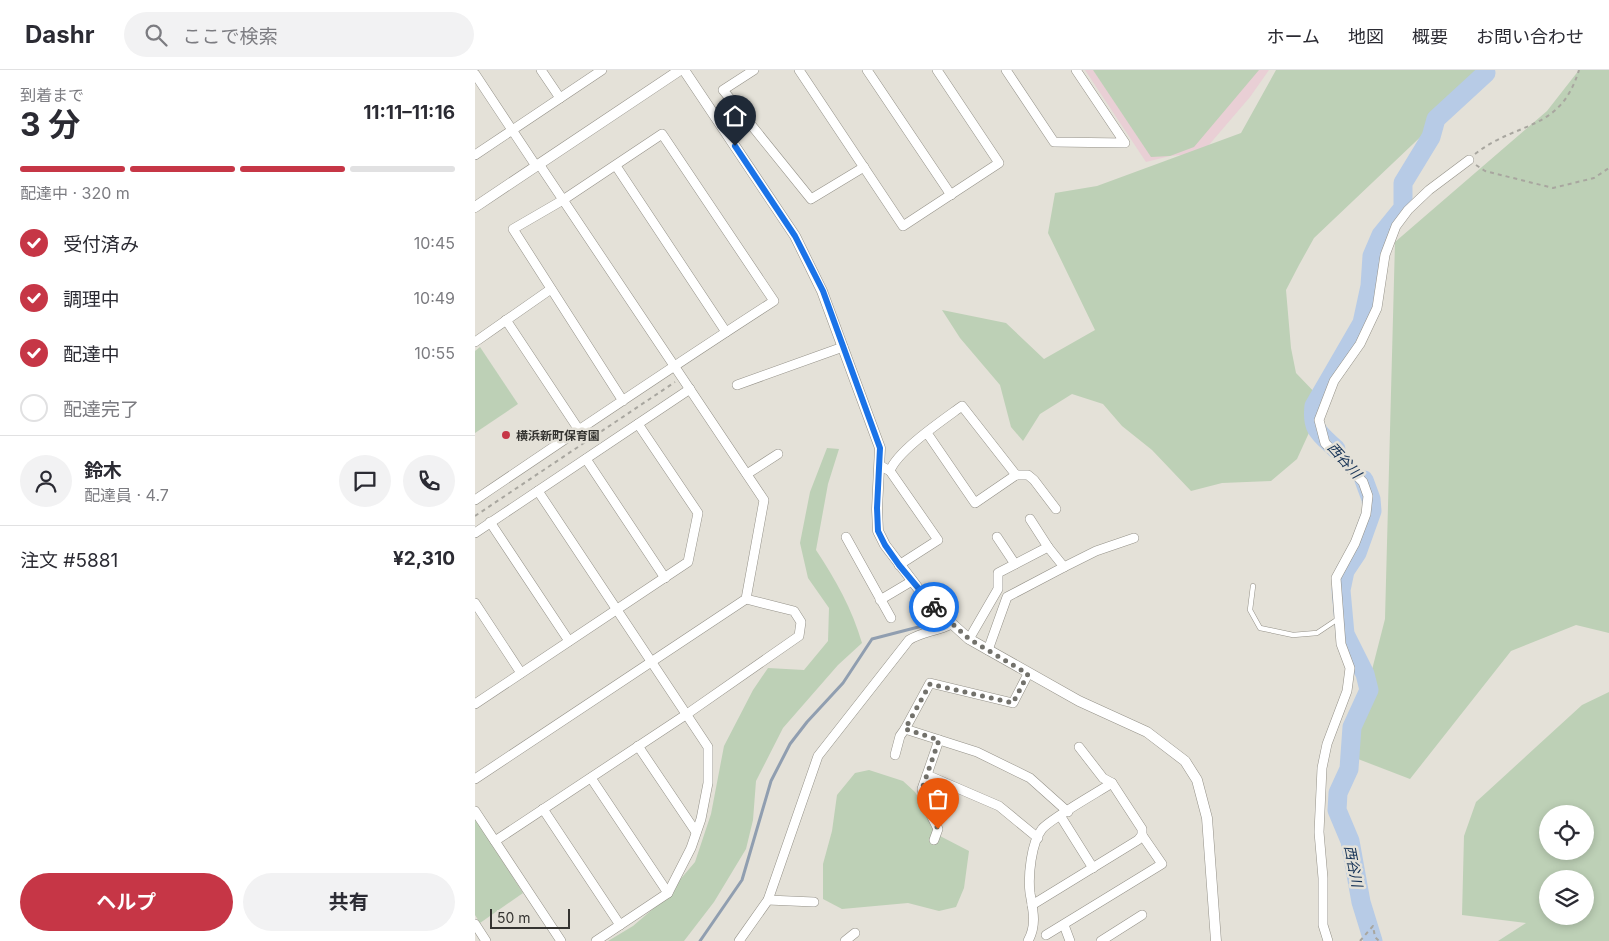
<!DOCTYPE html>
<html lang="ja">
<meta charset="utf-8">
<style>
:root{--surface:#fff;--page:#f2f2f3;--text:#2b2b33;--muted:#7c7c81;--line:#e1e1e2;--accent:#c63646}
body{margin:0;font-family:Inter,"Noto Sans JP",sans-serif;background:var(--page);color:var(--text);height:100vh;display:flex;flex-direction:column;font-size:19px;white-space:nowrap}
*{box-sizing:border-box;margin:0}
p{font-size:16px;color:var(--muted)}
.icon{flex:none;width:28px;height:28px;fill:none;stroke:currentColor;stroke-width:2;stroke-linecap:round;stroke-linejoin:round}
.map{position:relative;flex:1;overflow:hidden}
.sheet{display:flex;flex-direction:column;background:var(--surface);width:475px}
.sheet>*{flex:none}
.tools{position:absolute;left:1064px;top:735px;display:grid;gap:10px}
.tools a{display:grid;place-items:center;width:55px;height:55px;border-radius:50%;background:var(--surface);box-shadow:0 2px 8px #0003;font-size:25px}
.scale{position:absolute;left:15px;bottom:12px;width:80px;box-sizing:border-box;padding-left:5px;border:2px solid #353431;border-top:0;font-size:14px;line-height:18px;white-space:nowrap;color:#353431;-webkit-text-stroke:4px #e4e1d8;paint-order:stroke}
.pin{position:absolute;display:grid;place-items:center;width:42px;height:42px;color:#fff;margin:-51px -21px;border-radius:50% 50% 50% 0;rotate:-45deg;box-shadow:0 0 5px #0007}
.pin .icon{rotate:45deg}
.courier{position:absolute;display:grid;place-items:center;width:50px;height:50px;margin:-25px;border:4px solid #1a73e8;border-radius:50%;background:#fff;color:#222;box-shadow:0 1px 6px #0007}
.headline em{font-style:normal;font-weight:700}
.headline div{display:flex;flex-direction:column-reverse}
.headline{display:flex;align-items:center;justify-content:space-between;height:85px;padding:0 20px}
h1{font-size:32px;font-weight:700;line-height:38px}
.bar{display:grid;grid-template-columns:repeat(4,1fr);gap:8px 5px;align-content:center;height:60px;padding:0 20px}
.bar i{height:6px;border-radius:4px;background:var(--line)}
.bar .current{background:var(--accent)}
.bar p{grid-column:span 4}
.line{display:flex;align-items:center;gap:12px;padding:0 20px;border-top:1px solid var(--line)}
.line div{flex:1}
.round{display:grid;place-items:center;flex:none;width:52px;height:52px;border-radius:26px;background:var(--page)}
ol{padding:0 20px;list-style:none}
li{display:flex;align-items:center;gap:15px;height:55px}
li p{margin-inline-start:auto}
li .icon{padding:5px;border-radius:50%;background:var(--accent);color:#fff;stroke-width:4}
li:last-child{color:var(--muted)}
li i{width:28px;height:28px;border:2px solid var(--line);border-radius:50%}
.cta{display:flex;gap:10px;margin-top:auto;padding:10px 20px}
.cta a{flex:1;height:58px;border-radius:30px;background:var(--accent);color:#fff;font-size:20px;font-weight:700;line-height:58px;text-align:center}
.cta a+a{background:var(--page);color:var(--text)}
header{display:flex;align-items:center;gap:30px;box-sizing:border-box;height:70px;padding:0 25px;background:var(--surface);border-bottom:1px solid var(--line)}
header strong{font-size:24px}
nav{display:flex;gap:28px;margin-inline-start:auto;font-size:18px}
.search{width:350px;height:45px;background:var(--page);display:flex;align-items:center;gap:12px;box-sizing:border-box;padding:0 18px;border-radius:28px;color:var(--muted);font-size:19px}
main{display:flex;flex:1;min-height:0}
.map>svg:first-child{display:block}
.education{fill:#e9cfd5}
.green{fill:#bdd0b6;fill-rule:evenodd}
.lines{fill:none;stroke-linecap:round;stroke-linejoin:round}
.stream{stroke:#909eb0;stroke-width:3}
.river{stroke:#b7cbe6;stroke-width:19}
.service-casing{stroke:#949188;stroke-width:5.5}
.minor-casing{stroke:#949188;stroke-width:10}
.tertiary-casing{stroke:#949188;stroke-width:11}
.path{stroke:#a8a69f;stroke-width:2;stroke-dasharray:4 4;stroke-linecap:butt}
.service{stroke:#fff;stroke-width:4.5}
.minor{stroke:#fff;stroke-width:9}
.tertiary{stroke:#fff;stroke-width:10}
.done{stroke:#72716b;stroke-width:5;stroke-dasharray:0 9}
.route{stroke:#1a73e8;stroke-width:6}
.poi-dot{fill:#c63646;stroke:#e4e1d8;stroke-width:2}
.labels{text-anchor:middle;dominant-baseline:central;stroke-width:5;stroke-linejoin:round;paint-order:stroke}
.poi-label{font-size:12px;font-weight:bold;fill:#353431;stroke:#e4e1d8;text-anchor:start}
.water-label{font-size:14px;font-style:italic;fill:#133054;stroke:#e4e1d8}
</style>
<header>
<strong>Dashr</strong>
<div class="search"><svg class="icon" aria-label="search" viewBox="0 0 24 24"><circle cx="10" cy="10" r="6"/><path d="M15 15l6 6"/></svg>ここで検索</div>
<nav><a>ホーム</a><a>地図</a><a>概要</a><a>お問い合わせ</a></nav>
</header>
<main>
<section class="sheet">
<div class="headline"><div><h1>3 分</h1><p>到着まで</p></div><em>11:11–11:16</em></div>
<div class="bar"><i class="current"></i><i class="current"></i><i class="current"></i><i></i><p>配達中 · 320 m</p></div>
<ol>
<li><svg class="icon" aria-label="check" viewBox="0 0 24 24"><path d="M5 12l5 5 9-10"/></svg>受付済み<p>10:45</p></li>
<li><svg class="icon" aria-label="check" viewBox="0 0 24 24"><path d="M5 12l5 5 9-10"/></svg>調理中<p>10:49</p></li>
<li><svg class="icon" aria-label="check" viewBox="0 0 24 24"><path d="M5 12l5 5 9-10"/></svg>配達中<p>10:55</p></li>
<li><i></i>配達完了</li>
</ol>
<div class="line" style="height:90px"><a class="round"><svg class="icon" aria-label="person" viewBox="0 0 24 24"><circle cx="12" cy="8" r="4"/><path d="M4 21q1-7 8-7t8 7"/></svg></a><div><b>鈴木</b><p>配達員 · 4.7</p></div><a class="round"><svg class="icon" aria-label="chat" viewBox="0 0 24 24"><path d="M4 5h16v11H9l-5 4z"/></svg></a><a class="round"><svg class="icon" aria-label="phone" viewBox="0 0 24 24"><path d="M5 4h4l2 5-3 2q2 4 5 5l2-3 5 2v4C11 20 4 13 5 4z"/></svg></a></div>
<div class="line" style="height:65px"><div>注文 #5881</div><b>¥2,310</b></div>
<div class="cta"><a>ヘルプ</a><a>共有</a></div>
</section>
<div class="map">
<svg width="1134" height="871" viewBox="0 0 1134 871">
<rect width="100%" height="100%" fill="#e4e1d8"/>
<polygon class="education" points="610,0 794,0 775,27 727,83 695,86 671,92"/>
<g class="green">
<polygon points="618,0 784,0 719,77 695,86 676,87"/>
<polygon points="801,0 1016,0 839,168 824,195 811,220 816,278 821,303 845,328 838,354 822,389 796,411 747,413 716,421 677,380 647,356 628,334 597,324 565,344 548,371 536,357 525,315 485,268 467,240 531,253 569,289 620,260 573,163 580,123 622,116 766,63"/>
<polygon points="1104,0 1134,0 1134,563 1101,555 1036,581 935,709 883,689 878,674 910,549 920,172 1072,41"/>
<polygon points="5,277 43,334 0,363 0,281"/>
<path d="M352 378 364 379 353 414 341 480C361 510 377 539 387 573L363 595 308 658 281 711 278 750 271 779 239 832 209 871H133L158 856 186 832 220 792 236 744 249 676 278 620 293 598 329 600 353 571 354 538 333 508 325 473 335 422Z"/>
<path d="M1134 622V871H1023L1051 853 987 845 989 766 1001 732 1107 635ZM1072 744H1110V781H1072ZM1072 809H1110V846H1072Z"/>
<polygon points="394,700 428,711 440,722 465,766 494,781 489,818 481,837 464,841 433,833 367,839 348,829 348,794 357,761 362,725 380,703"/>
<polygon points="0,748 48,823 5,853 0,845"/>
</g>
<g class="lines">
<polyline class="stream" points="225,871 267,810 296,711 315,674 332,652 368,613 397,569 455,554"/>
<g class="river">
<path d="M861 379C845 364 836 360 839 336L887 253 895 216 897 186 906 165 928 138V113L956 67 961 49 1011 3"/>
<polyline points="889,410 896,429 897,441 882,483 870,501 866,520 870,564 890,604 894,620 877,657 874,699 863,723 862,740 875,771 886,832 898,871"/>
</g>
<defs>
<polyline id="service" points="778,516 775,540 785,558 818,565 842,563 863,549"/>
<g id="minor">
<polyline points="66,0 85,28"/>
<polyline points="279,0 248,20 336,129 389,97"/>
<polyline points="324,0 428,156 524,93 462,0"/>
<polyline points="392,0 476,125"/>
<polyline points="531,0 579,72 650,73 601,0"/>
<polyline points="0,4 61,96"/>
<polyline points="0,85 127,0"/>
<polyline points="141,96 251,262"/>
<polyline points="31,250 104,360"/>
<polyline points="0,272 76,219"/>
<polyline points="262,315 368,277"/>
<polyline points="111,389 190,508"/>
<path d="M406 396 415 401C422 381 468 350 487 336L541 405 500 433 452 363"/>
<polyline points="415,401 463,470 424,495"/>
<polyline points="272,404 303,384"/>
<polyline points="541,405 553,405 559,410 581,439"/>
<polyline points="63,421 233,677 233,713 226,749 216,778 193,823 121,871"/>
<path d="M0 430C99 363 198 296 299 231L187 64 88 130 38 159 148 331"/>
<polyline points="15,452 94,571"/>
<polyline points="0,463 215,319"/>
<polyline points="371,467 416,548"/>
<polyline points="522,467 540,494"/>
<polyline points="589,497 621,481 659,468"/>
<polyline points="405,530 437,511"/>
<polyline points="0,533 46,603"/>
<polyline points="494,569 523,519 523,503 573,477 555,449"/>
<polyline points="513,580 532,527 589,497 573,477"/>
<polyline points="553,604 538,633 455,613 430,659 502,682 555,708 593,742"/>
<polyline points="0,634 213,492 223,443 163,354"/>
<polyline points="163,676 221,762"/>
<polyline points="420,685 425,666 430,659"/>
<polyline points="452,705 524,736 563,768"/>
<polyline points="116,708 193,823"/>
<polyline points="0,709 271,529 289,430 64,94"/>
<polyline points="68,739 145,855"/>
<polyline points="0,741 86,871"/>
<polyline points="586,747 618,798"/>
<polyline points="459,770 463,759 450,733 447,719 464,670"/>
<polyline points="20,771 212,644 324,566 326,552 319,541 271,529"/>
<polyline points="293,830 339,832"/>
<polyline points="557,835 663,770 667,765 667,759 637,713 628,708 604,677"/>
<polyline points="0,854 11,871"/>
<polyline points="589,855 595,871"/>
<polyline points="571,865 687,794 667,765"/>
<path d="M264 871 293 830 343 686 434 570C448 561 461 562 476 554"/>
<polyline points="370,871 380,863"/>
<path d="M553 871C562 855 558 840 555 823 553 806 556 773 567 759 575 749 623 722 637 713"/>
<polyline points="626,871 667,845"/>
<polyline points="853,871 848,855 848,808 844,762 847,698 852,674 872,621 875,598 866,574 861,508 880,473 891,444 893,426 888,412 850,373 844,350 859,311 885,274 902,238 910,185 921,156 933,140 954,120 994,90"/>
</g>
<g id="tertiary">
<polyline points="209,0 320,166 347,221 405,378 402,439 403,461 410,475 455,534 494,569 604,631 672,662 710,691 722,710 732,748 741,871"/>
<polyline points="0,137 205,0"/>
</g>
</defs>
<use href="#service" class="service-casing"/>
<use href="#minor" class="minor-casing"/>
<use href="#tertiary" class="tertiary-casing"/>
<g class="path">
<path d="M1000 84C1044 50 1085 62 1104 0"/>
<polyline points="1001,95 1010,101 1078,118 1119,108 1134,98"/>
<polyline points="0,446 200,312"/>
<polyline points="885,871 898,856 900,867 904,871"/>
</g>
<use href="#service" class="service"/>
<use href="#minor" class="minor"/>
<use href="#tertiary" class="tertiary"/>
</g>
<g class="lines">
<polyline class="done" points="459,537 494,569 553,604 538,633 455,614 430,659 464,670 447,719 450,733 463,759"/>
<polyline class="route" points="260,76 320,166 348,221 405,378 402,438 403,461 410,475 424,495 459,537"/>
</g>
<circle class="poi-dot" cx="31" cy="365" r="5"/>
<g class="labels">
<g class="poi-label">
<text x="41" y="365">横浜新町保育園</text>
</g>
<g class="water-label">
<text transform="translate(870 390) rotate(48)">西谷川</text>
<text transform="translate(879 796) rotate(79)">西谷川</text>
</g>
</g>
</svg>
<div class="tools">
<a><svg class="icon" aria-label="locate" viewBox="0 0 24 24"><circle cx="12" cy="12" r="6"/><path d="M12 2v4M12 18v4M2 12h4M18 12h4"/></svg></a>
<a><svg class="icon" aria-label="layers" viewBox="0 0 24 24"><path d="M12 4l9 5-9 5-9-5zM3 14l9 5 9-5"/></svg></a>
</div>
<div class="scale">50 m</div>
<div class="pin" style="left:463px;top:759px;background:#ea580c"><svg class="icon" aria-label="bag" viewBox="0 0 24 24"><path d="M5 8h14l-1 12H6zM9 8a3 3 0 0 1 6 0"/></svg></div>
<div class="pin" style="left:260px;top:76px;background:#1f2937"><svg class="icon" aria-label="home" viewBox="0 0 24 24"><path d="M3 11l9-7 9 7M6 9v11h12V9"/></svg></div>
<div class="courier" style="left:459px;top:537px"><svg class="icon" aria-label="bike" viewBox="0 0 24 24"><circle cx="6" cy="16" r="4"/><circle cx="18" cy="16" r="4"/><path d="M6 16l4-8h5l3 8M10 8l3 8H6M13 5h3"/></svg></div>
</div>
</main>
